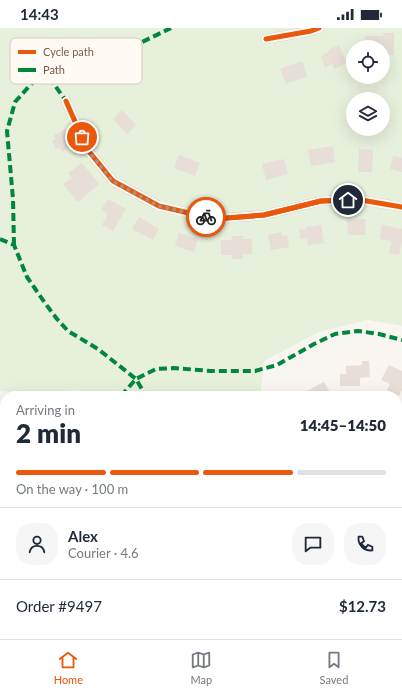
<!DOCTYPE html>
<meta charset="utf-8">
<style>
:root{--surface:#fff;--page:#f6f6f7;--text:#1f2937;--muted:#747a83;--line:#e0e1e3;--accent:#ea580c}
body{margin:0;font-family:Lato,sans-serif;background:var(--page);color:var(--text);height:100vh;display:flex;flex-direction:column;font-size:15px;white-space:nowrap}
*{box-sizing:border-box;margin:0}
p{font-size:13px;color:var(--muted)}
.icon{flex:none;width:22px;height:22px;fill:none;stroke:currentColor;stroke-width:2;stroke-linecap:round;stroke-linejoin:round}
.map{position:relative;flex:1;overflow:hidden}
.panel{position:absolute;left:0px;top:363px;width:402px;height:248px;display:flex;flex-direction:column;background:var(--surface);border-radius:16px 16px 0 0;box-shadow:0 4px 16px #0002}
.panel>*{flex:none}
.tools{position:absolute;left:346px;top:12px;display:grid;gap:8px}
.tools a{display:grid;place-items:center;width:44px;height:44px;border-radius:50%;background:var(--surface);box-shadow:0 4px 16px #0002;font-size:20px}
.pin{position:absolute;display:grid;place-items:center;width:34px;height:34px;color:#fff;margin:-17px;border:2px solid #fff;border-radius:50%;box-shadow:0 1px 4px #0007}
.courier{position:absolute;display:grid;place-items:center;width:40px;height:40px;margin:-20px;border:3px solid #ea580c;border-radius:50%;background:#fff;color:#222;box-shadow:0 1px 5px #0007}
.head em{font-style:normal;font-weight:800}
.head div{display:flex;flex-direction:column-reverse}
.head{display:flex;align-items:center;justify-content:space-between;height:68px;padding:0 16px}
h1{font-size:26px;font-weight:800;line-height:30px}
.bar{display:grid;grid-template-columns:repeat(4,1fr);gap:6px 4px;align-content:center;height:48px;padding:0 16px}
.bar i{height:5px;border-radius:3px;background:var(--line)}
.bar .active{background:var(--accent)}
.bar p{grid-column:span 4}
.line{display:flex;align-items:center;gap:10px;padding:0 16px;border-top:1px solid var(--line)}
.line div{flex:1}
.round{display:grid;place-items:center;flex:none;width:42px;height:42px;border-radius:16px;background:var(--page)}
.status{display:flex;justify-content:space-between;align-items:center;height:28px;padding:0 20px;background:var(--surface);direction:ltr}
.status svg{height:11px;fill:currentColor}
.tabs{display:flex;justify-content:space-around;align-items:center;height:56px;border-top:1px solid var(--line);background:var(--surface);font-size:11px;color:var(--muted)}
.tabs a{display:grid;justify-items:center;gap:2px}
.tabs .active{color:var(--accent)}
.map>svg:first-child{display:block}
.green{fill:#e7f0db;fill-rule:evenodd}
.building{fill:#e6ded7}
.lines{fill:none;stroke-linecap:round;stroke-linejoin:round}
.minor-casing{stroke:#d7d1cb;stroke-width:10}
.secondary-casing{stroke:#d9d2cb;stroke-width:14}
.minor{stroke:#fefefd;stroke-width:9}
.secondary{stroke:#fefefd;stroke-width:13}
.quiet{stroke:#00873e;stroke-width:4;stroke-dasharray:8 4;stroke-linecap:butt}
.cycleway-casing{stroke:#fffaf3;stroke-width:8}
.cycleway{stroke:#e8590c;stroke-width:5}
.done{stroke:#a69286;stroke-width:4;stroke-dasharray:0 7.2}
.route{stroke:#ea580c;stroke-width:5}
.key{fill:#fffaf3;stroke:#d7cbc1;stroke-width:1}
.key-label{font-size:11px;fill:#7a5c4d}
</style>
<div class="status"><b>14:43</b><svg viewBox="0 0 49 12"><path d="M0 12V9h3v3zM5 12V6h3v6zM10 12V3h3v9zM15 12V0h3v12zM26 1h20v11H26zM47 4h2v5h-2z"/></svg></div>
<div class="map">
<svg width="402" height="611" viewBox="0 0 402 611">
<rect width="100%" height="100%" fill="#f9f5f0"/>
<path class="green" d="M0 0H402V298L368 292 319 304 264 333 260 368H95L77 362 45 366 0 363ZM353 19H383V49H353ZM353 71H383V101H353Z"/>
<g class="building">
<polygon points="383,5 394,5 394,27 383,27 383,19 364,19 365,8 383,8"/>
<polygon points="339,17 347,35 334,41 332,36 325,39 321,28 329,24 328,22"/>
<polygon points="302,33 307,48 286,56 280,41"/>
<polygon points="122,82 136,97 127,106 113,91"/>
<polygon points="65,101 73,119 62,124 60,120 56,121 52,113 56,111 54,107"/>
<polygon points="333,118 335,134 311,138 308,122"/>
<polygon points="359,121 373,122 372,144 358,144"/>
<polygon points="179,127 200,135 195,148 174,140"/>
<polygon points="393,128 402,130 402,144 390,141"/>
<polygon points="284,131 288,146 266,152 262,136"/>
<polygon points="82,135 99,156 78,174 63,156 72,150 68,145"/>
<polygon points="108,171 126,181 113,203 102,197 108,186 101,182"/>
<polygon points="139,189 159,201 153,212 132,201"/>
<polygon points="365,191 366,207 348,207 347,192"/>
<polygon points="321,197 324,215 308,217 307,210 301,211 299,201 305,202 306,199"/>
<polygon points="382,197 402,201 402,213 399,227 389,225 392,213 380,211"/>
<polygon points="281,204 282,208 287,207 289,219 271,222 268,207"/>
<polygon points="179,205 198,211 194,224 175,218"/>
<polygon points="232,208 243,208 243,211 252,211 252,226 243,226 243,231 232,231 232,227 221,227 221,212 232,212"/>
<polygon points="362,333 369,333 370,349 360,350 360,358 340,358 340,346 346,346 346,338 362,337"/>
<polygon points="389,337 402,343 402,362 399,368 387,362 390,356 381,352"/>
<polygon points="324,354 332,368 297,368"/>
</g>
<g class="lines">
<defs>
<g id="minor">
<polyline points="266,11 311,3 319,0"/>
<polyline points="66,73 87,121 113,153 159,178 214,191 264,187 321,173 361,172 402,179"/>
<polyline points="397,388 402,391"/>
<polyline points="397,495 402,499"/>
<polyline points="128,611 130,606"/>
</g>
<g id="secondary">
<polyline points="0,599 5,600"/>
<polyline points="27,606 44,611"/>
</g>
</defs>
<use href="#minor" class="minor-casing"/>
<use href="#secondary" class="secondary-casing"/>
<use href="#minor" class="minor"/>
<use href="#secondary" class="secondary"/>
<g class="quiet">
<polyline points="49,49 66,73"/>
<polyline points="0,211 14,217 27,249 45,275 57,291 68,303 98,321 136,351 146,368"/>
<polyline points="14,217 13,171 7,103 15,74 33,54 84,39 138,16 171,0"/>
<polyline points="121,368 136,351 156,341 174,340 211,343 255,343 277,337 314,316 335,306 358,303 379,306 402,312"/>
<polyline points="0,455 5,453"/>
<polyline points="0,494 5,492"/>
<polyline points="0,594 5,595"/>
<polyline points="46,606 60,611"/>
<polyline points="108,611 112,610 116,611"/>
</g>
<defs>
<g id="cycleway">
<polyline points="266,11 311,3 319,0"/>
<polyline points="66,73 87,121 113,153 159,178 214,191 264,187 321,173 361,172 402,179"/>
</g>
</defs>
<use href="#cycleway" class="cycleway-casing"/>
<use href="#cycleway" class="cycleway"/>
</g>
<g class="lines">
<polyline class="done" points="82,109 87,121 112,153 159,178 206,189"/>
<polyline class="route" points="206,189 214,191 264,187 321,173 348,172"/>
</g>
<rect x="10" y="10" width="132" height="46" rx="6" class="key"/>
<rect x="18" y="22" width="18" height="4" fill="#e8590c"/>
<rect x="18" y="40" width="18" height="4" fill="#00873e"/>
<g class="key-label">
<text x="43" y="28">Cycle path</text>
<text x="43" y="46">Path</text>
</g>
</svg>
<div class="tools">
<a><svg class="icon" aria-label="locate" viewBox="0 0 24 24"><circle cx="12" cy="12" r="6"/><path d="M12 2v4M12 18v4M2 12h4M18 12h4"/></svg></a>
<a><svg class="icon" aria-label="layers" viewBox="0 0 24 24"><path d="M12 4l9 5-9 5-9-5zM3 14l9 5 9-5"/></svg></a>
</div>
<div class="pin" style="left:82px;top:109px;background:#ea580c"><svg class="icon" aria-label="bag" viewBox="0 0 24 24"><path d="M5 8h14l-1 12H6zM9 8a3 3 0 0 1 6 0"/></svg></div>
<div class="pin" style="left:348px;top:172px;background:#1f2937"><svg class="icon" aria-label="home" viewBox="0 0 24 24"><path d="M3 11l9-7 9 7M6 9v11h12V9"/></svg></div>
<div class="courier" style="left:206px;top:189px"><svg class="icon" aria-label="bike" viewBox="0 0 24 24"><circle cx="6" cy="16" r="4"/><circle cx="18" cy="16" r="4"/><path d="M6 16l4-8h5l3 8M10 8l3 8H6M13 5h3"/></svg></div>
<section class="panel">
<div class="head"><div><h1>2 min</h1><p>Arriving in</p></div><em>14:45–14:50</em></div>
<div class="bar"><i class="active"></i><i class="active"></i><i class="active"></i><i></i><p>On the way · 100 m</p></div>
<div class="line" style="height:72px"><a class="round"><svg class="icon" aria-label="person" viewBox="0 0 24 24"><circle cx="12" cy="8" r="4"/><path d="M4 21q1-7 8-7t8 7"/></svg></a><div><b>Alex</b><p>Courier · 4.6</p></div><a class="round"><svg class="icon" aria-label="chat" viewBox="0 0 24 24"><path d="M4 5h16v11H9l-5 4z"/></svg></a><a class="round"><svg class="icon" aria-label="phone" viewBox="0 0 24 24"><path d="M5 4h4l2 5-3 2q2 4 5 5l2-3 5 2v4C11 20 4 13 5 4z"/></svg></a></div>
<div class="line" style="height:52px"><div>Order #9497</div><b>$12.73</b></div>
</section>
</div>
<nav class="tabs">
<a class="active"><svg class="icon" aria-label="home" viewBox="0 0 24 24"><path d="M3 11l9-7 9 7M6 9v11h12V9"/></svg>Home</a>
<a><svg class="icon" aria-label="map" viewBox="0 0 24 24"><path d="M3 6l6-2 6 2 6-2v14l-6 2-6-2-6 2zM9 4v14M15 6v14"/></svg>Map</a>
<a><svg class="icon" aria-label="saved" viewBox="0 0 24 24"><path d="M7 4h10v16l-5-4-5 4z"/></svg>Saved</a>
</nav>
